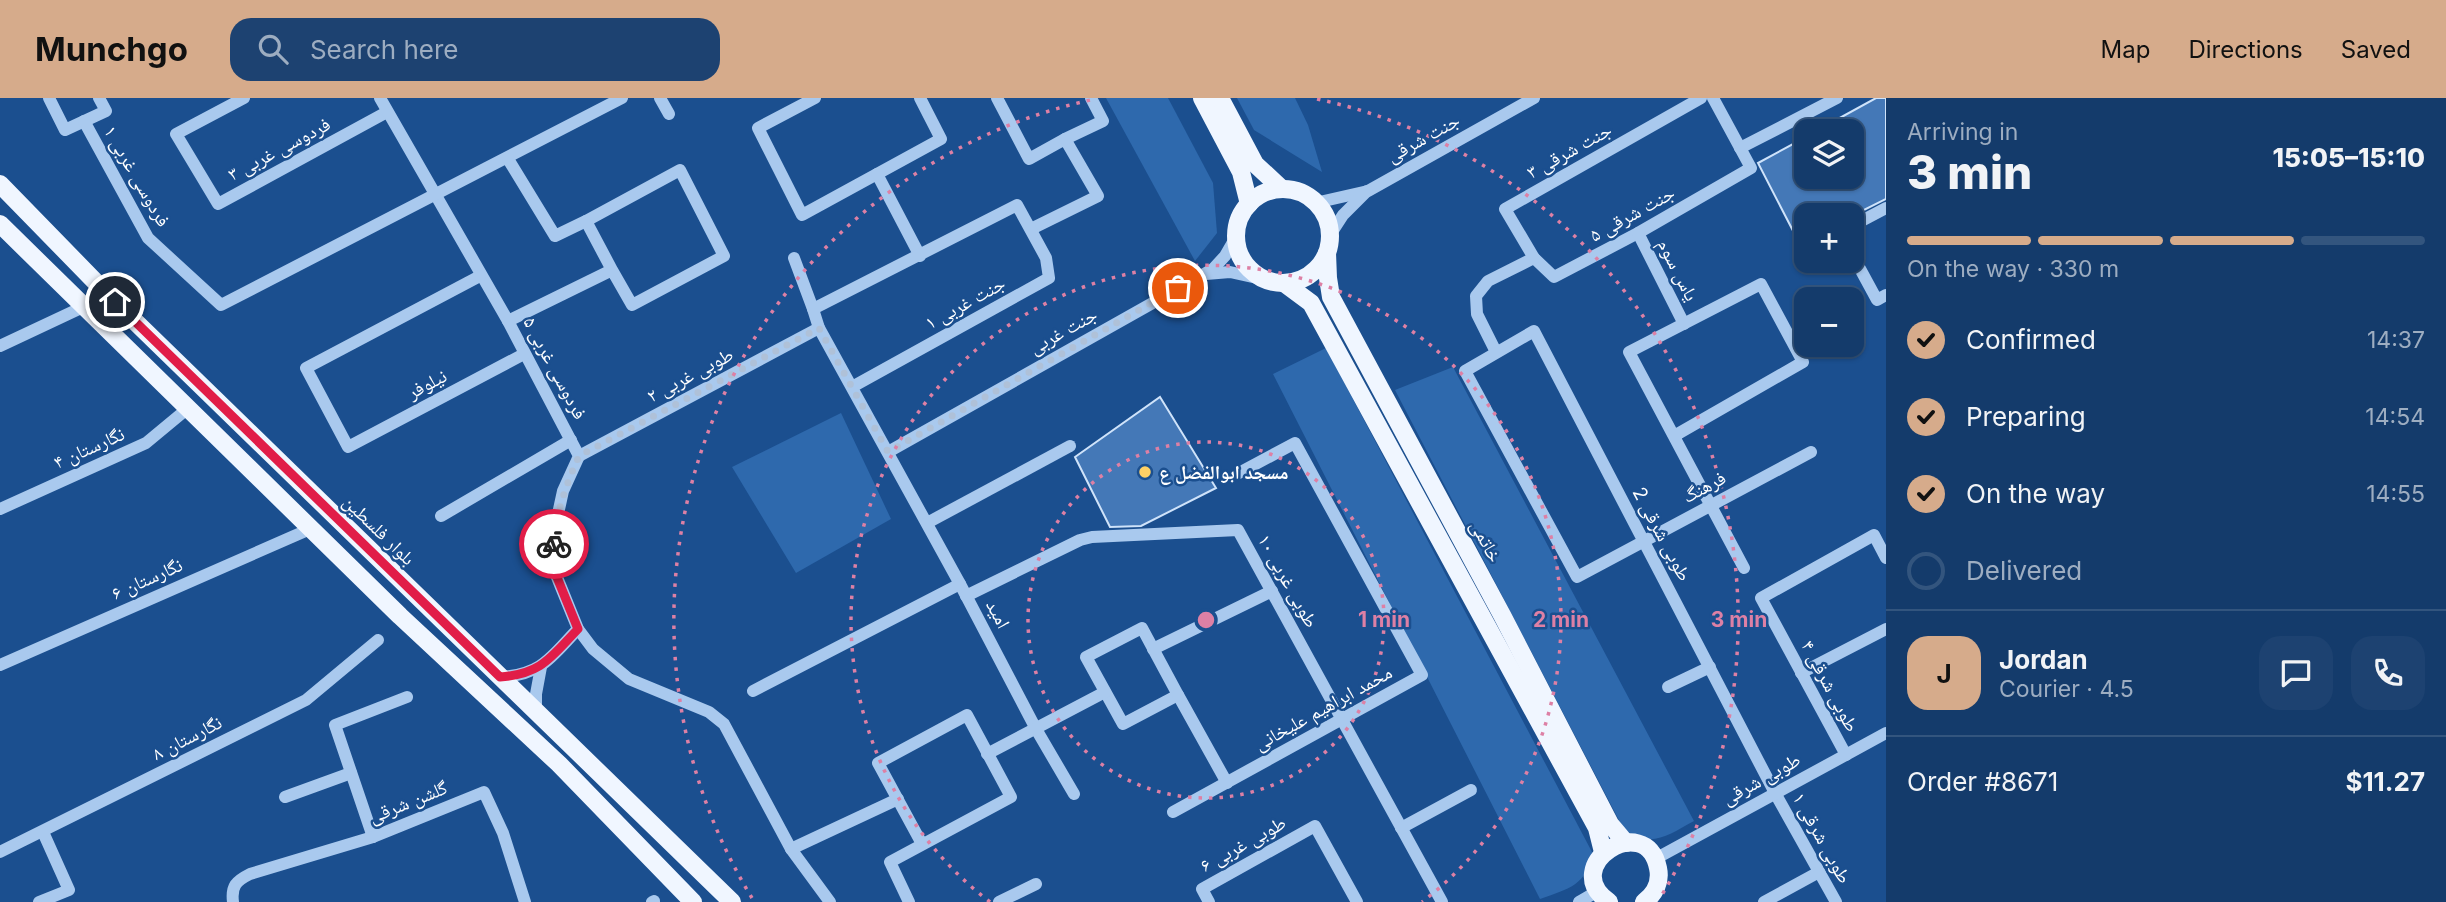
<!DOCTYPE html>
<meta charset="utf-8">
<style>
:root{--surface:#143b6b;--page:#1d4271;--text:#f1f3f6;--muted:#9dadc1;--line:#33557e;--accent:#d6ab8b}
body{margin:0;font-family:Inter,"Noto Naskh Arabic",sans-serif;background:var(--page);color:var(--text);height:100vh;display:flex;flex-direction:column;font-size:26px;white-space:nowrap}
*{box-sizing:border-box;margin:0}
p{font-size:23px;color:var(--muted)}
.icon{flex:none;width:38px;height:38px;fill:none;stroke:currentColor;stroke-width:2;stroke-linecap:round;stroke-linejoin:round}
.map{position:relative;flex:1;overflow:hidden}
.details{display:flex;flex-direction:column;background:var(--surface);width:560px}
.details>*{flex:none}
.controls{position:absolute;left:1794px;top:21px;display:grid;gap:14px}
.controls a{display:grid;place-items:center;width:70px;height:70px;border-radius:14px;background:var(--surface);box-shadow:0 2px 5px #0004,0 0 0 2px var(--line);font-size:35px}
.pin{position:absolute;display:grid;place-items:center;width:60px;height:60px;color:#fff;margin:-30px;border:4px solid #fff;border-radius:50%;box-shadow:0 2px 7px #0007}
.courier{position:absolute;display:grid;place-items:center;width:70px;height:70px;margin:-35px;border:5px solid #e11d48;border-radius:50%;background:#fff;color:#222;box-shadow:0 2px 9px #0007}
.summary em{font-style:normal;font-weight:800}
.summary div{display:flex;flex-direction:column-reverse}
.summary{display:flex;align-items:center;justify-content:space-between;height:119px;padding:0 21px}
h1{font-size:46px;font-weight:800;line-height:52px}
.bar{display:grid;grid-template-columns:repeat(4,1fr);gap:10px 7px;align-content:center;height:84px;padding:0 21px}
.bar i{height:9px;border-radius:5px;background:var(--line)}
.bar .current{background:var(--accent)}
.bar p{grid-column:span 4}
.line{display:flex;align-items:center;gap:18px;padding:0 21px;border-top:2px solid var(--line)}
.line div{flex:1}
.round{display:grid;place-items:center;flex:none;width:74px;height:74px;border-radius:21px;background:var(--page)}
ol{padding:0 21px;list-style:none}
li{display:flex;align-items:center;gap:21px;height:77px}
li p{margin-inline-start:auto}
li .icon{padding:7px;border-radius:50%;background:var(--accent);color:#111;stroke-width:4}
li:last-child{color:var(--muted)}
li i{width:38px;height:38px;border:4px solid var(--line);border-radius:50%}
header{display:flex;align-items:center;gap:42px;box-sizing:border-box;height:98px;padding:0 35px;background:var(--accent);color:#111}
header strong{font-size:33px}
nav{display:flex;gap:38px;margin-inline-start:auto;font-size:24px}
.search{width:490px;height:63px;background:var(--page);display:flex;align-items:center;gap:18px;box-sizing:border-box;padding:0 24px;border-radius:21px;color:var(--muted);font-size:26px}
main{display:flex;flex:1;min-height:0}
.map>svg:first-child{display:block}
.green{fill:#2e69ad}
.building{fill:#4478b7;stroke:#cfe3fa;stroke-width:2}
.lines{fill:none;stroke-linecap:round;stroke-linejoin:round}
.minor{stroke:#a9c9ee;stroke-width:12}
.major{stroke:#f0f6ff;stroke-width:18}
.done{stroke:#afc1d8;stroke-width:7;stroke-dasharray:0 12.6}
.route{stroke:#e11d48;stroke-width:9}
.ring{fill:none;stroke:#dd80a5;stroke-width:3.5;stroke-dasharray:3.5 7}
.poi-dot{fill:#ffd166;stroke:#1b4f8f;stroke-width:2.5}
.labels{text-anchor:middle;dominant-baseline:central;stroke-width:5;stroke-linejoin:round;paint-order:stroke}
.street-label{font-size:19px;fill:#fff;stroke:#1b4f8f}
.poi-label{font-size:19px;font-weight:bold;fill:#fff;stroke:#1b4f8f;text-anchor:start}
.centre{fill:#dd80a5;stroke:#1b4f8f;stroke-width:3.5}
.ring-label{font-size:21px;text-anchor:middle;font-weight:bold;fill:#dd80a5;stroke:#1b4f8f;stroke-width:5;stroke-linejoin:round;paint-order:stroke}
</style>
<header>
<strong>Munchgo</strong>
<div class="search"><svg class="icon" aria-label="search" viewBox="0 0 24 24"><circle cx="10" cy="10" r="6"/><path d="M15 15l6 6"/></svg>Search here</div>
<nav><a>Map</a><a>Directions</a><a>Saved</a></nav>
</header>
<main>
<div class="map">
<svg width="1886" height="804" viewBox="0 0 1886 804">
<rect width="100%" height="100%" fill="#1b4f8f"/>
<g class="green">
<polygon points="1106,0 1168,0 1213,85 1217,135 1195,163"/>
<polygon points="1237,0 1295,0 1308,27 1322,74 1254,32"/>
<path d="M1326 250 1592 754C1588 787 1568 791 1540 801L1273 276Z"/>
<path d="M1453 269 1694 723C1668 737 1650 752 1623 730L1395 292Z"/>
<polygon points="841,315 891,421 796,475 732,369"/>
</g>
<g class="building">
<polygon points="1876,0 1886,0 1886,101 1852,118 1806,117 1806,158 1758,65 1806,39 1806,79 1852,79 1852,33 1816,33"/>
<polygon points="1160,299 1216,390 1141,428 1110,429 1075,359"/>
</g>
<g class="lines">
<g class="minor">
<polyline points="49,0 65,32 106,13 99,0"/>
<polyline points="244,0 176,36 218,106 387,14"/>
<polyline points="380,0 508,223 579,358 563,393 556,425 552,467 578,531 593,551 629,581 709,614 724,626 791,751 830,804"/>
<polyline points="660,0 669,16"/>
<polyline points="815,0 758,30 802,117 877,76 920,158"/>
<polyline points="997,0 1029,61 1065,41 1098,98 1031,131"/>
<polyline points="1701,0 1505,111 1534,160 1554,179 1638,135 1751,70 1713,0"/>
<polyline points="84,23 148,140 221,207 622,0"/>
<polyline points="1065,41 1103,23 1091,0"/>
<polyline points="1740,50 1837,0"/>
<polyline points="508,61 555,138 586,123"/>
<polyline points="877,76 941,41 920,0"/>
<polyline points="1315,105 1368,93 1534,0"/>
<polyline points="1852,128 1886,110"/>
<polyline points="1638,135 1684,226"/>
<polyline points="1330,137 1343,117 1367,93"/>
<polyline points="1852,156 1877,202 1886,197"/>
<polyline points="794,160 813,211"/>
<polyline points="1206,176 1230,174 1266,182"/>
<polyline points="480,178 306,270 348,349 524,256"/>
<polyline points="508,223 612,172 586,123 680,72 724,158 632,207 612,172"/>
<polyline points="0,248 83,209"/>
<polyline points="1496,254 1477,216 1476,198 1488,183 1534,160"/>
<polyline points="852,289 1049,180 1046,160 1017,107 813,211 819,230 960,486 1036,631 1074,696"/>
<polyline points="1674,338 1803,264 1761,186 1629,254 1744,470"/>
<polyline points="888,354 1213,171 1225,158 1236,139"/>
<polyline points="1811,354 1577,479 1465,273 1534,233 1775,695 1836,804"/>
<polyline points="579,358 819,230"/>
<polyline points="0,411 146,345 187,311"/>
<polyline points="441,418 571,342"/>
<polyline points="927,425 1070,348"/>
<polyline points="966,498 1080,442 1092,439 1238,432 1442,804"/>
<polygon points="1142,530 1178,597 1123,626 1086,559"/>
<polyline points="1153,551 1272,493"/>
<polyline points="0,567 310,431"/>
<polyline points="1801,575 1886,531"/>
<path d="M500 579C542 577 551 559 578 531"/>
<polyline points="1668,589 1710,569"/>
<polyline points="753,593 960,486"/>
<polyline points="1178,597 1227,685"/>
<polyline points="536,612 536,596 541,569"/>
<polyline points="987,656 1105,594"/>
<polyline points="1846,657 1761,500 1874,437 1886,460"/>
<polyline points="285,699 351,675"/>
<polyline points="1173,714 1422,577 1295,345 1237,376"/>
<polyline points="1401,730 1471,692"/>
<polyline points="373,739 335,627 407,599"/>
<polyline points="791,751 898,701"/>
<polyline points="0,754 306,602 378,542"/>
<polyline points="1655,761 1886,635"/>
<polyline points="39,804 69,792 43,734"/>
<path d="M233 804C231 788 236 783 250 776L373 739 484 694 503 735 525 804"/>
<polyline points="652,804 654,803"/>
<polyline points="909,804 890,764 1011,699 967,617 878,665 922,746"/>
<polyline points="999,804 1036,786"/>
<polyline points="1209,804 1202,791 1315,728 1357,804"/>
<polyline points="1579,804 1598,793"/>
<polyline points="1764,804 1819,774"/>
</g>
<g class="major">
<polyline points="1202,0 1241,74 1249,106"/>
<polyline points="1220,0 1255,66 1282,91"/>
<polyline points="0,86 115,204 732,804"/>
<circle cx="1283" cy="138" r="47"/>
<polyline points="0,126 400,518 559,666 693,804"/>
<polyline points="1327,155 1328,180 1331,199 1502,517 1610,726 1626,745"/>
<polyline points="1284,185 1311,205 1597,730 1603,754"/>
<path d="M1609 804C1557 768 1646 711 1658 770 1661 784 1655 796 1644 804"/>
</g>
</g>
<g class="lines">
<path class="done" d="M554 446C556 414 566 387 579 358L819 230 888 354 1178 190"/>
<path class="route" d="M115 204 500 579C542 576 551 559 578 531L552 467 554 446"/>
</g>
<g class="ring">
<circle cx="1206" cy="522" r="178"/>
<path d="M990 804A355 355 0 1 1 1422 804"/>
<path d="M752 800A533 533 0 0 1 1095 1M1317 1A533 533 0 0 1 1660 800"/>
</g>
<circle class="poi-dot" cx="1145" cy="374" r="7"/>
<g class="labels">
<g class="street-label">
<text transform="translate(1423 40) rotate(-29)">جنت شرقی</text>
<text transform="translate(279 51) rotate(-28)">فردوسی غربی ۳</text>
<text transform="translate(1569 53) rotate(-29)">جنت شرقی ۳</text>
<text transform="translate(137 78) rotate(60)">فردوسی غربی ۱</text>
<text transform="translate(1632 116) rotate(-29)">جنت شرقی ۵</text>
<text transform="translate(1678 172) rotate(63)">یاس سوم</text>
<text transform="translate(965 205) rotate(-29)">جنت غربی ۱</text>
<text transform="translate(1063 233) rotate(-29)">جنت غربی</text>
<text transform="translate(555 270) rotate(62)">فردوسی غربی ۵</text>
<text transform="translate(690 277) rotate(-28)">طوبی غربی ۲</text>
<text transform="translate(427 286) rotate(-28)">نیلوفر</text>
<text transform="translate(89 350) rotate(-24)">نگارستان ۴</text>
<text transform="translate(1704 389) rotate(-28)">فرهنگ</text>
<text transform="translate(379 432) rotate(44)">بلوار فلسطین</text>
<text transform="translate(1662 436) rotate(62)">طوبی شرقی 2</text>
<text transform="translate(1486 443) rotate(62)">خاتمی</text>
<text transform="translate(147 481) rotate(-24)">نگارستان ۶</text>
<text transform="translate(1288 483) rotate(61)">طوبی غربی ۱۰</text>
<text transform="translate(998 516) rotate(62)">امید</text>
<text transform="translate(1830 588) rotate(62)">طوبی شرقی ۴</text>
<text transform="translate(1323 610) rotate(-29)">محمد ابراهیم علیخانی</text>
<text transform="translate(187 640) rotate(-27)">نگارستان ۸</text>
<text transform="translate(1761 681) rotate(-29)">طوبی شرقی</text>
<text transform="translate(408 704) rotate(-22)">گلشن شرقی</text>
<text transform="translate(1822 740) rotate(61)">طوبی شرقی ۱</text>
<text transform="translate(1243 746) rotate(-29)">طوبی غربی ۶</text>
</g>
<g class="poi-label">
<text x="1159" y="374">مسجد ابوالفضل ع</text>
</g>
</g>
<circle cx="1206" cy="522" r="10" class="centre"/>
<g class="ring-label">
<text x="1384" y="529">1 min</text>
<text x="1561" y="529">2 min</text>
<text x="1739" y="529">3 min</text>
</g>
</svg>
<div class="controls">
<a><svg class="icon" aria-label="layers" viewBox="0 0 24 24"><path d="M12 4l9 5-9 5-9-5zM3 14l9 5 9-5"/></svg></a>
<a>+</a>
<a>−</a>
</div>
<div class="pin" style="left:1178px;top:190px;background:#ea580c"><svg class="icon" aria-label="bag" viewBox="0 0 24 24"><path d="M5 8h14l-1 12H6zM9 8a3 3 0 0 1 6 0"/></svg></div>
<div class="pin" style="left:115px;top:204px;background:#1f2937"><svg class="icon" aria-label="home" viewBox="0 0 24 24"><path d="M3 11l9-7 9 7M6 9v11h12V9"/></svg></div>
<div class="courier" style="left:554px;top:446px"><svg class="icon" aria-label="bike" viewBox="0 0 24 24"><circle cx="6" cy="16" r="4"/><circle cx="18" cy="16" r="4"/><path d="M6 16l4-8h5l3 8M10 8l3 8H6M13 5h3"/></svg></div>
</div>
<section class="details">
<div class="summary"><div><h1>3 min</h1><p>Arriving in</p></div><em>15:05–15:10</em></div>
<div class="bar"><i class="current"></i><i class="current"></i><i class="current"></i><i></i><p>On the way · 330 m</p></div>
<ol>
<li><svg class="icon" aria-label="check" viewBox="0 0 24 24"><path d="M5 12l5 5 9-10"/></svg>Confirmed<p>14:37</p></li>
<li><svg class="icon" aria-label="check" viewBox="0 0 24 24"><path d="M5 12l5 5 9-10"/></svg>Preparing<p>14:54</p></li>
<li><svg class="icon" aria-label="check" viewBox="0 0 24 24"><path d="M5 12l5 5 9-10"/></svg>On the way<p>14:55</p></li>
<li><i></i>Delivered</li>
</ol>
<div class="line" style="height:126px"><b class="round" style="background:var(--accent);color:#111">J</b><div><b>Jordan</b><p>Courier · 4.5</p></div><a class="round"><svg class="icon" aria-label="chat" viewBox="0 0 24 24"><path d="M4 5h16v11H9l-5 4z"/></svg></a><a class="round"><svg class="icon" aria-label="phone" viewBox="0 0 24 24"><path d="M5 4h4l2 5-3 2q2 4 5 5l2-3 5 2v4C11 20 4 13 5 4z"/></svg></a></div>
<div class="line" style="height:91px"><div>Order #8671</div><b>$11.27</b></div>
</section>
</main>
